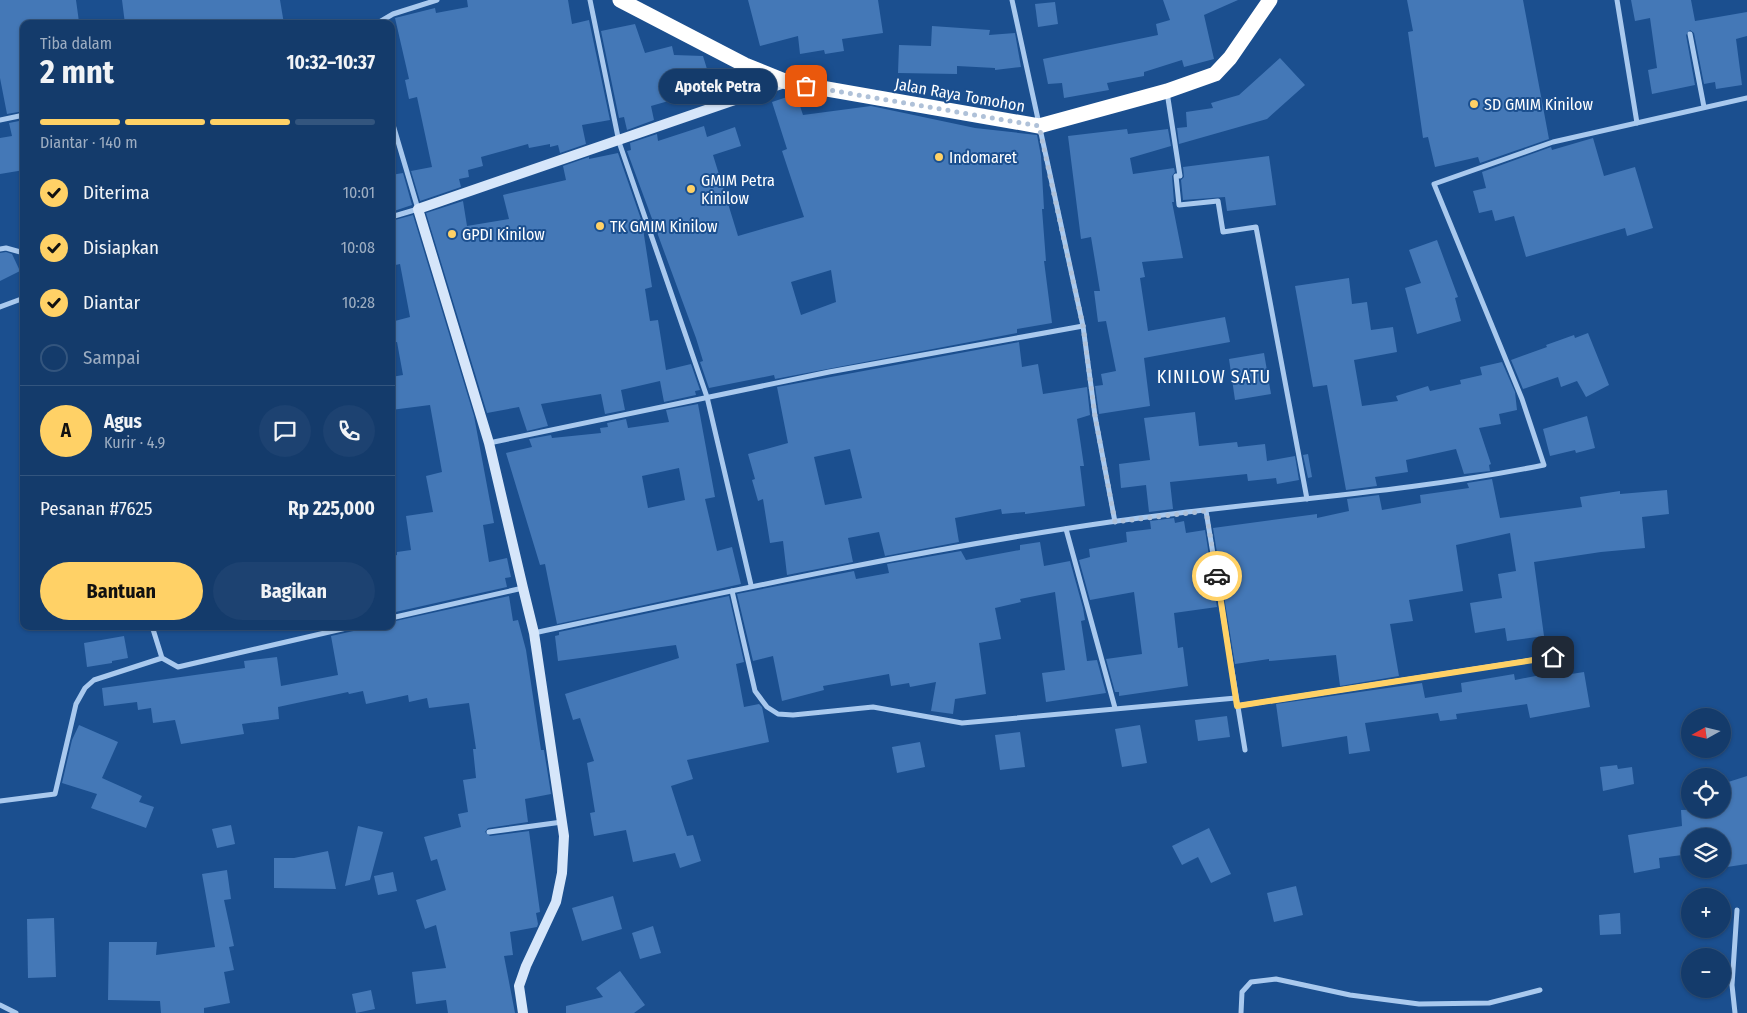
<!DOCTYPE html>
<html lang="id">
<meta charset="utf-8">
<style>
:root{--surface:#143b6b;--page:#1d4271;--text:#f1f3f6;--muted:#9dadc1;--line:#33557e;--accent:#ffd166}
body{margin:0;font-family:"Fira Sans Condensed",sans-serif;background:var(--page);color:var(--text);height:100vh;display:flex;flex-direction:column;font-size:19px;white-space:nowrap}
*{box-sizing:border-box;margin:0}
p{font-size:16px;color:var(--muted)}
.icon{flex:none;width:28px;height:28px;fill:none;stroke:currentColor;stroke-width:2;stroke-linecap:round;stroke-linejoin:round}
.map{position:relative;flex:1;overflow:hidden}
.drawer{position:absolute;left:20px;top:20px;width:375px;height:610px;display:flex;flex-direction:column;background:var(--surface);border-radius:10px;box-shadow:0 1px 4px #0004,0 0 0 1px var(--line)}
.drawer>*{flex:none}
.needle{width:32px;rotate:262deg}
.controls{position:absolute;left:1681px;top:708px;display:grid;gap:10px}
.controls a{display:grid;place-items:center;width:50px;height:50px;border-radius:50%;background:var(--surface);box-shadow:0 1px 4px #0004,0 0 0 1px var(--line);font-size:25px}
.pin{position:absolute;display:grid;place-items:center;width:42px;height:42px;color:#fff;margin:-21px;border-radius:10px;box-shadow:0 2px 8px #0006}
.courier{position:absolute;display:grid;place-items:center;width:50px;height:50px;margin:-25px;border:4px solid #ffd166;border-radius:50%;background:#fff;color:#222;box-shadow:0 1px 6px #0007}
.bubble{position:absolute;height:35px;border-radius:18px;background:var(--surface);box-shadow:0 1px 4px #0004,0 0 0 1px var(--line);font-size:16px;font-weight:700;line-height:35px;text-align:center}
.summary em{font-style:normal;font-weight:700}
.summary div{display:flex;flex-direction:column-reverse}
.summary{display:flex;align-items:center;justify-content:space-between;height:85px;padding:0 20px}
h1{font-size:32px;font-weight:700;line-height:38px}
.bar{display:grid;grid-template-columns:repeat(4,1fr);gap:8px 5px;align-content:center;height:60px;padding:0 20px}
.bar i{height:6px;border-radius:4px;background:var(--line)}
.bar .on{background:var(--accent)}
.bar p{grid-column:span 4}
.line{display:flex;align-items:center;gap:12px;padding:0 20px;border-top:1px solid var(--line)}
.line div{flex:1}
.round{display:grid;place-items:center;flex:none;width:52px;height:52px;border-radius:26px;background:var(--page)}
ol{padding:0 20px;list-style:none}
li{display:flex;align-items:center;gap:15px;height:55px}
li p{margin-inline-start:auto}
li .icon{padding:5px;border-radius:50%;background:var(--accent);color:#111;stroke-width:4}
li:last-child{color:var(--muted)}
li i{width:28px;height:28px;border:2px solid var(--line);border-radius:50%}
.button{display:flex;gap:10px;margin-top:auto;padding:10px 20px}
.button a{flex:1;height:58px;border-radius:30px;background:var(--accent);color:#111;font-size:20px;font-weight:700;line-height:58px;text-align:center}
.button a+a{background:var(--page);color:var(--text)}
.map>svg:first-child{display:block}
.building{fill:#4478b7;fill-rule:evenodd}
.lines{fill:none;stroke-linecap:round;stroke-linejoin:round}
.street{stroke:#a9c9ee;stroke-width:5}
.secondary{stroke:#d6e6fa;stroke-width:10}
.highway{stroke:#fff;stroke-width:15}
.done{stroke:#afc1d8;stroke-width:5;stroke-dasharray:0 9}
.route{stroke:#ffd166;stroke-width:6}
.poi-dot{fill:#ffd166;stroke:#1b4f8f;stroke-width:2}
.labels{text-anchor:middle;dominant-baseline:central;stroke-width:4;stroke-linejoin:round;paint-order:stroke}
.street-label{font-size:16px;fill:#fff;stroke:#1b4f8f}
.poi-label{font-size:16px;fill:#fff;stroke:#1b4f8f;text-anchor:start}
.neighbourhood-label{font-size:18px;letter-spacing:1px;fill:#fff;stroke:#1b4f8f}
</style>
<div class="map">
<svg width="1747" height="1013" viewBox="0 0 1747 1013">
<rect width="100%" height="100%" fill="#1b4f8f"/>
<g class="building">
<polygon points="0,0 76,0 79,22 24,24 24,111 7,114 0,78"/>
<polygon points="122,0 280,0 284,24 125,24"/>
<polygon points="467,0 568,0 572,24 589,20 610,120 582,125 586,144 560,153 558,145 550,147 550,144 529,148 528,144 481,157 483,166 468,170 469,177 459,179 461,187 420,201 411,171 432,167 417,97 409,99 405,80 409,79 395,18 435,8 436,13 468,7"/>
<polygon points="748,0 878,0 883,33 842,39 844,51 825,54 824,50 800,54 798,36 760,46"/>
<polygon points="1163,0 1238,0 1204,15 1214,59 1184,67 1182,60 1144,72 1144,76 1107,83 1109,90 1064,98 1062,83 1048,84 1043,59 1158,35 1156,24 1170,20"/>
<polygon points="1407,0 1523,0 1549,139 1480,163 1478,157 1435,167 1428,137 1423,138 1408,32 1413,31"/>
<polygon points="1631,0 1691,0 1695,21 1747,12 1747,36 1736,39 1742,85 1716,89 1715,82 1704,84 1694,33 1690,30 1686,35 1695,85 1652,94 1648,70 1657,68 1650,18 1635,21"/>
<polygon points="1055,2 1058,24 1038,27 1035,4"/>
<polygon points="635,24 645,53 672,46 674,55 703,56 715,95 688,101 686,96 651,106 654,120 627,130 624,117 619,118 601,31"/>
<polygon points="932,26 990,30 989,35 1015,33 1021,67 995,70 995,68 957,66 957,74 898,73 899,45 931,46"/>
<polygon points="1280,58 1305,85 1267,119 1179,144 1177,128 1187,127 1186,112 1213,108 1211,103 1239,95"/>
<path d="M796 94 803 115 871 106 975 128 1037 135 1041 156 1044 209H1042L1046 261H1044L1052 323 1017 329V333L775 379 774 375 709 388 700 362 703 361 696 338 627 151 631 150 630 143 657 134 658 141 704 126 707 137 735 127 741 146 713 155 738 236 804 217 782 151 787 149 772 102ZM831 270 836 302 801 315 791 282Z"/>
<polygon points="24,120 24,170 0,174 0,138 12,136 9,123"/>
<polygon points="1127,129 1128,134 1168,129 1171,146 1130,158 1133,174 1174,168 1175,172 1172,176 1174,202 1172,202 1183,258 1142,262 1145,277 1140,278 1148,331 1225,317 1230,342 1144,358 1150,406 1099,414 1095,386 1103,385 1101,374 1116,371 1106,321 1098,322 1094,291 1100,291 1091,237 1081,239 1068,136"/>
<polygon points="1593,138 1604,176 1635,167 1653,228 1627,236 1625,228 1526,257 1514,216 1495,221 1492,210 1479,213 1473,191 1486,188 1482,172 1551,147 1552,150"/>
<polygon points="618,153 642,222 652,287 645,289 650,321 658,320 666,370 691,364 700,390 695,391 696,395 664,402 660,381 621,390 625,410 605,414 601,394 541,404 548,426 527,431 519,407 487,413 426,213 463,201 467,226 509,219 503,195 566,180 563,166 589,157 589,159"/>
<polygon points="1269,156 1276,205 1227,211 1225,197 1183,200 1181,180 1184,177 1183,167"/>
<polygon points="403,173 412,205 391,212 391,175"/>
<polygon points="413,215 474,416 494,523 483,525 489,562 507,558 511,577 505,578 507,587 391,613 391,557 397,555 397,552 411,550 406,516 433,512 426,476 442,472 430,405 391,410 391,377 403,375 397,342 391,343 391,322 410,317 400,264 391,266 391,221"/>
<polygon points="1437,240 1458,297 1455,298 1461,321 1417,334 1405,288 1421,283 1409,250"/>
<polygon points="6,252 12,254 20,271 0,281 0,253"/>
<polygon points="1349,278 1352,304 1367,302 1371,330 1393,327 1397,352 1354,360 1362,406 1398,401 1396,396 1428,386 1430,391 1461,384 1460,380 1482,375 1480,367 1502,362 1515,392 1517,410 1499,414 1501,424 1479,428 1491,464 1489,465 1490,471 1464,474 1456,449 1406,460 1408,472 1375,477 1377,486 1346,490 1327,385 1313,387 1295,286"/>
<polygon points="1588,333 1609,385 1586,397 1577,381 1561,387 1558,377 1523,389 1511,360 1547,347 1546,345 1574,335 1575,338"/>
<path d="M1019 342 1022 367 1038 364 1043 394 1087 387 1090 415 1077 419 1084 466H1080L1085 506 1025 514V512L1002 514 1001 509 955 518 959 542 885 556 879 532 848 538 853 562 787 575 783 541 770 543 763 499 758 501 752 480 755 479 748 454 788 443 777 387ZM850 449 862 498 825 505 814 457Z"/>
<polygon points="1264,353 1271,394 1235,400 1229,359"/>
<path d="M698 404 715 497 705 499 717 551 732 547 741 584 557 624 545 564 540 565 506 453 532 447 529 439 551 435 552 438 601 433 600 428 608 427 607 423 626 419 628 428 669 422 666 410ZM679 468 685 500 648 508 642 476Z"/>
<polygon points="1195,412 1199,446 1237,442 1238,447 1265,444 1267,461 1295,456 1299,480 1277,484 1276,478 1248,481 1247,474 1170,482 1173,509 1149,512 1146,485 1121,488 1119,464 1150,460 1144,418"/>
<polygon points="1587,416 1595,448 1576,453 1575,450 1550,456 1543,429"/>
<polygon points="1308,454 1312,477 1308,478 1303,455"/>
<polygon points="1492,479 1500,518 1582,507 1580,497 1620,491 1620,494 1667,490 1669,514 1642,517 1645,548 1601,552 1534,562 1544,636 1507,641 1505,628 1475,633 1470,603 1502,598 1498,574 1516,571 1510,533 1456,545 1463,591 1409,600 1413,621 1390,624 1399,676 1340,686 1336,655 1269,661 1269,659 1235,664 1213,528 1317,514 1317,518 1349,511 1347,499 1379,495 1382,510 1421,503 1420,495 1469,488 1467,483"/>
<polygon points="1174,518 1175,523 1184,521 1186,533 1205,530 1217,607 1174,613 1178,648 1183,647 1188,686 1119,696 1119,692 1115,692 1106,659 1142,654 1134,592 1090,600 1079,560 1090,557 1089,549 1127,542 1126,532 1151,529 1150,521"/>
<polygon points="1040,542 1044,566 1070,561 1083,608 1085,620 1081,621 1087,661 1097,660 1106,693 1046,702 1042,673 1065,670 1055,592 1020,599 1021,602 995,608 1001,639 979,643 986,694 955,699 953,714 931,711 936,682 910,687 909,683 891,686 889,674 823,686 824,690 782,701 773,656 753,661 737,594 854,571 856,579 889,573 887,564 961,551 966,560 1020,550 1020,545"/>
<polygon points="509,596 513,621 518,620 526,650 541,750 544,750 551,794 525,799 528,822 488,828 485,832 490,836 529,831 540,912 536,913 538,924 537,927 510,932 513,955 504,956 515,1013 448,1013 446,1000 416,1004 412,972 446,968 436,925 425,929 416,900 446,890 437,859 431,861 424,837 461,827 458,814 468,812 463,780 476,778 473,749 476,749 469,703 429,708 427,698 409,702 408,695 366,704 363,691 349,694 348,692 278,707 279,719 242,724 244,734 181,744 175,720 153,723 151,708 138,710 137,702 104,706 102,688 245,668 244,661 277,657 281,686 338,675 331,636 376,626 391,626 391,622"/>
<polygon points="729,596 744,662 736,664 744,707 759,704 762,707 769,742 687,760 693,779 671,786 687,836 693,835 701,861 680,868 675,853 633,862 626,830 594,836 590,813 595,812 587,763 594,761 580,718 573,720 565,694 679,658 676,645 558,661 555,636 559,635 559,632"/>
<polygon points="124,636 128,658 112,661 112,663 87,667 84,643"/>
<polygon points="1584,672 1590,707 1530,718 1527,704 1456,714 1457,719 1440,721 1438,713 1365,723 1370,751 1349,754 1347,736 1282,747 1276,704 1422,683 1425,698 1462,692 1461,683 1514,674 1515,680 1551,673 1552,677"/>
<polygon points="1227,716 1230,737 1198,741 1195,720"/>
<polygon points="79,725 118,742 102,778 142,796 139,802 154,807 146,828 91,808 97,794 62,783 72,740"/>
<polygon points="1140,725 1147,763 1122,767 1115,729"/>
<polygon points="1020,732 1025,767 1000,770 995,735"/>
<polygon points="920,742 925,767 897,773 892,747"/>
<polygon points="1617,765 1618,769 1632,767 1634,784 1603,791 1600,767"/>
<polygon points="1747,776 1747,864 1727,867 1723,836 1690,836 1690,854 1659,858 1660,868 1634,873 1628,835 1682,826 1681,810 1722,809 1722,784"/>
<polygon points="231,825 235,844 217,848 212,829"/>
<polygon points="358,826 383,832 370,880 345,886"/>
<polygon points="1209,828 1231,874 1211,883 1198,857 1182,865 1172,846"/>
<polygon points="328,851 336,889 274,888 274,858 294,858"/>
<polygon points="227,870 231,899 224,900 234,946 229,947 234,970 224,972 230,1003 204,1008 204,1013 161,1013 160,1001 108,1000 109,942 157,942 156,955 215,947 202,874"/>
<polygon points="393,872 397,891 378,895 374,876"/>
<polygon points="1296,886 1303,915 1274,922 1267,893"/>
<polygon points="613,896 622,929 582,941 572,908"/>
<polygon points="1620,913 1621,934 1600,935 1599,915"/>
<polygon points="54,918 56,977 28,978 27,919"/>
<polygon points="653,926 661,953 640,959 632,933"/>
<polygon points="620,971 645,1005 634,1013 566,1013 566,1006 603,997 596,988"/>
<polygon points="371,990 375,1009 356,1013 352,994"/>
</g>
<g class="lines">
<g class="street">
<polyline points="590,0 619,142 707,397 751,585"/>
<polyline points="1012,0 1083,326 1095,416 1115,522"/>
<polyline points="1617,0 1637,123"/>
<polyline points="376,24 393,14 437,0"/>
<polyline points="1690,34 1704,107"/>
<polyline points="1167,92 1180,176 1176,176 1179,205 1218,201 1223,232 1256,227 1307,499"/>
<polyline points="391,118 418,209 391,217"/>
<polyline points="0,120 24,115"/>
<polyline points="0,249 6,248 24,253"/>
<polyline points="0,307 24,298"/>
<polyline points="489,443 829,372 1083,326"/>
<polyline points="1206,511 1245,750"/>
<polyline points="1066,529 1115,708"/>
<polyline points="732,591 755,691 767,707 778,714 793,715 873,707 962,723 1236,698"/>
<polyline points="391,618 523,588"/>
<polyline points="152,626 162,658 178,667 355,626"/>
<path d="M534 633C725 592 917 550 1110 522 1255 501 1401 494 1544 465L1522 399 1434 184 1553 142 1747 98"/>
<polyline points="1237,706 1571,654"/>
<polyline points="0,801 55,794 76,704 85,688 94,680 162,658"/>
<polyline points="489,832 562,822"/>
<polyline points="0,1005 16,1013"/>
<polyline points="1241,1013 1242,992 1251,982 1276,979 1350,995 1419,1004 1489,1003 1540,990"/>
<polyline points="1735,1013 1732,985 1737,910"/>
</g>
<polyline class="secondary" points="523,1013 519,986 526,966 556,902 562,873 564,836 534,633 523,588 489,443 418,209 787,82"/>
<polyline class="highway" points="620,0 745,65 787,82 1039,126 1167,91 1215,74 1230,58 1270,0"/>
</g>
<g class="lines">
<polyline class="done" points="806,86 1039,126 1083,326 1095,416 1115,522 1206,511 1217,576"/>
<polyline class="route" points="1217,576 1237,706 1553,657"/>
</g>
<g class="poi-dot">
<circle cx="1474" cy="104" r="5"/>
<circle cx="939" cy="157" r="5"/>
<circle cx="691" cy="189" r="5"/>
<circle cx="600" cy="226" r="5"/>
<circle cx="452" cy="234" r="5"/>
</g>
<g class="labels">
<g class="street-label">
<text transform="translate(960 95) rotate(10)">Jalan Raya Tomohon</text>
</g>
<g class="poi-label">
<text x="1484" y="104">SD GMIM Kinilow</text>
<text x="949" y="157">Indomaret</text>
<text x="701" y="180">GMIM Petra<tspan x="701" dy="18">Kinilow</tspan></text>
<text x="610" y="226">TK GMIM Kinilow</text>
<text x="462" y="234">GPDI Kinilow</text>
</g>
<g class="neighbourhood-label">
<text x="1214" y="377">KINILOW SATU</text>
</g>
</g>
</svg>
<div class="controls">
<a><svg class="needle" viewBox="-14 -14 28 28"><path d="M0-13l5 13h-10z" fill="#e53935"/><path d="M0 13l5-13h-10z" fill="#9dadc1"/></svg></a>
<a><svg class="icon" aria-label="locate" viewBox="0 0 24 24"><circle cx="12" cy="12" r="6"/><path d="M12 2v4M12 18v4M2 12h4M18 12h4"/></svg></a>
<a><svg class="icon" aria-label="layers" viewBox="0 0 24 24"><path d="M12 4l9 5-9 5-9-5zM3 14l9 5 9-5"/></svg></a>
<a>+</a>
<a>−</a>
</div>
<div class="pin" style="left:806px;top:86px;background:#ea580c"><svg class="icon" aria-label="bag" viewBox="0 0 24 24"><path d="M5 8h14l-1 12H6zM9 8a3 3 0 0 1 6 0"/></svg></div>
<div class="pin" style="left:1553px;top:657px;background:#1f2937"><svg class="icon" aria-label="home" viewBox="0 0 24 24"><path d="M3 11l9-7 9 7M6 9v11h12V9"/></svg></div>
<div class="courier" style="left:1217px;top:576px"><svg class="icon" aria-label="car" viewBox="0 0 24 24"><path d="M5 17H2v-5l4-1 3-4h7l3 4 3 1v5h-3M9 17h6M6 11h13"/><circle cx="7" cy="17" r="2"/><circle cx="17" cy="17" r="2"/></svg></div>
<div class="bubble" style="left:659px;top:69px;width:118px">Apotek Petra</div>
<section class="drawer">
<div class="summary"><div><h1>2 mnt</h1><p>Tiba dalam</p></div><em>10:32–10:37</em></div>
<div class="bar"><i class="on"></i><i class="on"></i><i class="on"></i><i></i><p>Diantar · 140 m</p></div>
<ol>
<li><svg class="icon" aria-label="check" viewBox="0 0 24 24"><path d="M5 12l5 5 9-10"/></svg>Diterima<p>10:01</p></li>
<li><svg class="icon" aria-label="check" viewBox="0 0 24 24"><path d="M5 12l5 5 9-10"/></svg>Disiapkan<p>10:08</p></li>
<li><svg class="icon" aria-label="check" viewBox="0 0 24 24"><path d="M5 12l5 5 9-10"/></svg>Diantar<p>10:28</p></li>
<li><i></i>Sampai</li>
</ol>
<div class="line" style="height:90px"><b class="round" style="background:var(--accent);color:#111">A</b><div><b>Agus</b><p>Kurir · 4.9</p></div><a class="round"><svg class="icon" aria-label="chat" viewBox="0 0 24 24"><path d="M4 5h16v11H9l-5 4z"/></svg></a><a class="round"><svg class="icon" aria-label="phone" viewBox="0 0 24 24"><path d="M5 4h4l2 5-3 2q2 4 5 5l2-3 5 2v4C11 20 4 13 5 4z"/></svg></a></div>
<div class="line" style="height:65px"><div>Pesanan #7625</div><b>Rp 225,000</b></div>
<div class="button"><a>Bantuan</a><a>Bagikan</a></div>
</section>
</div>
